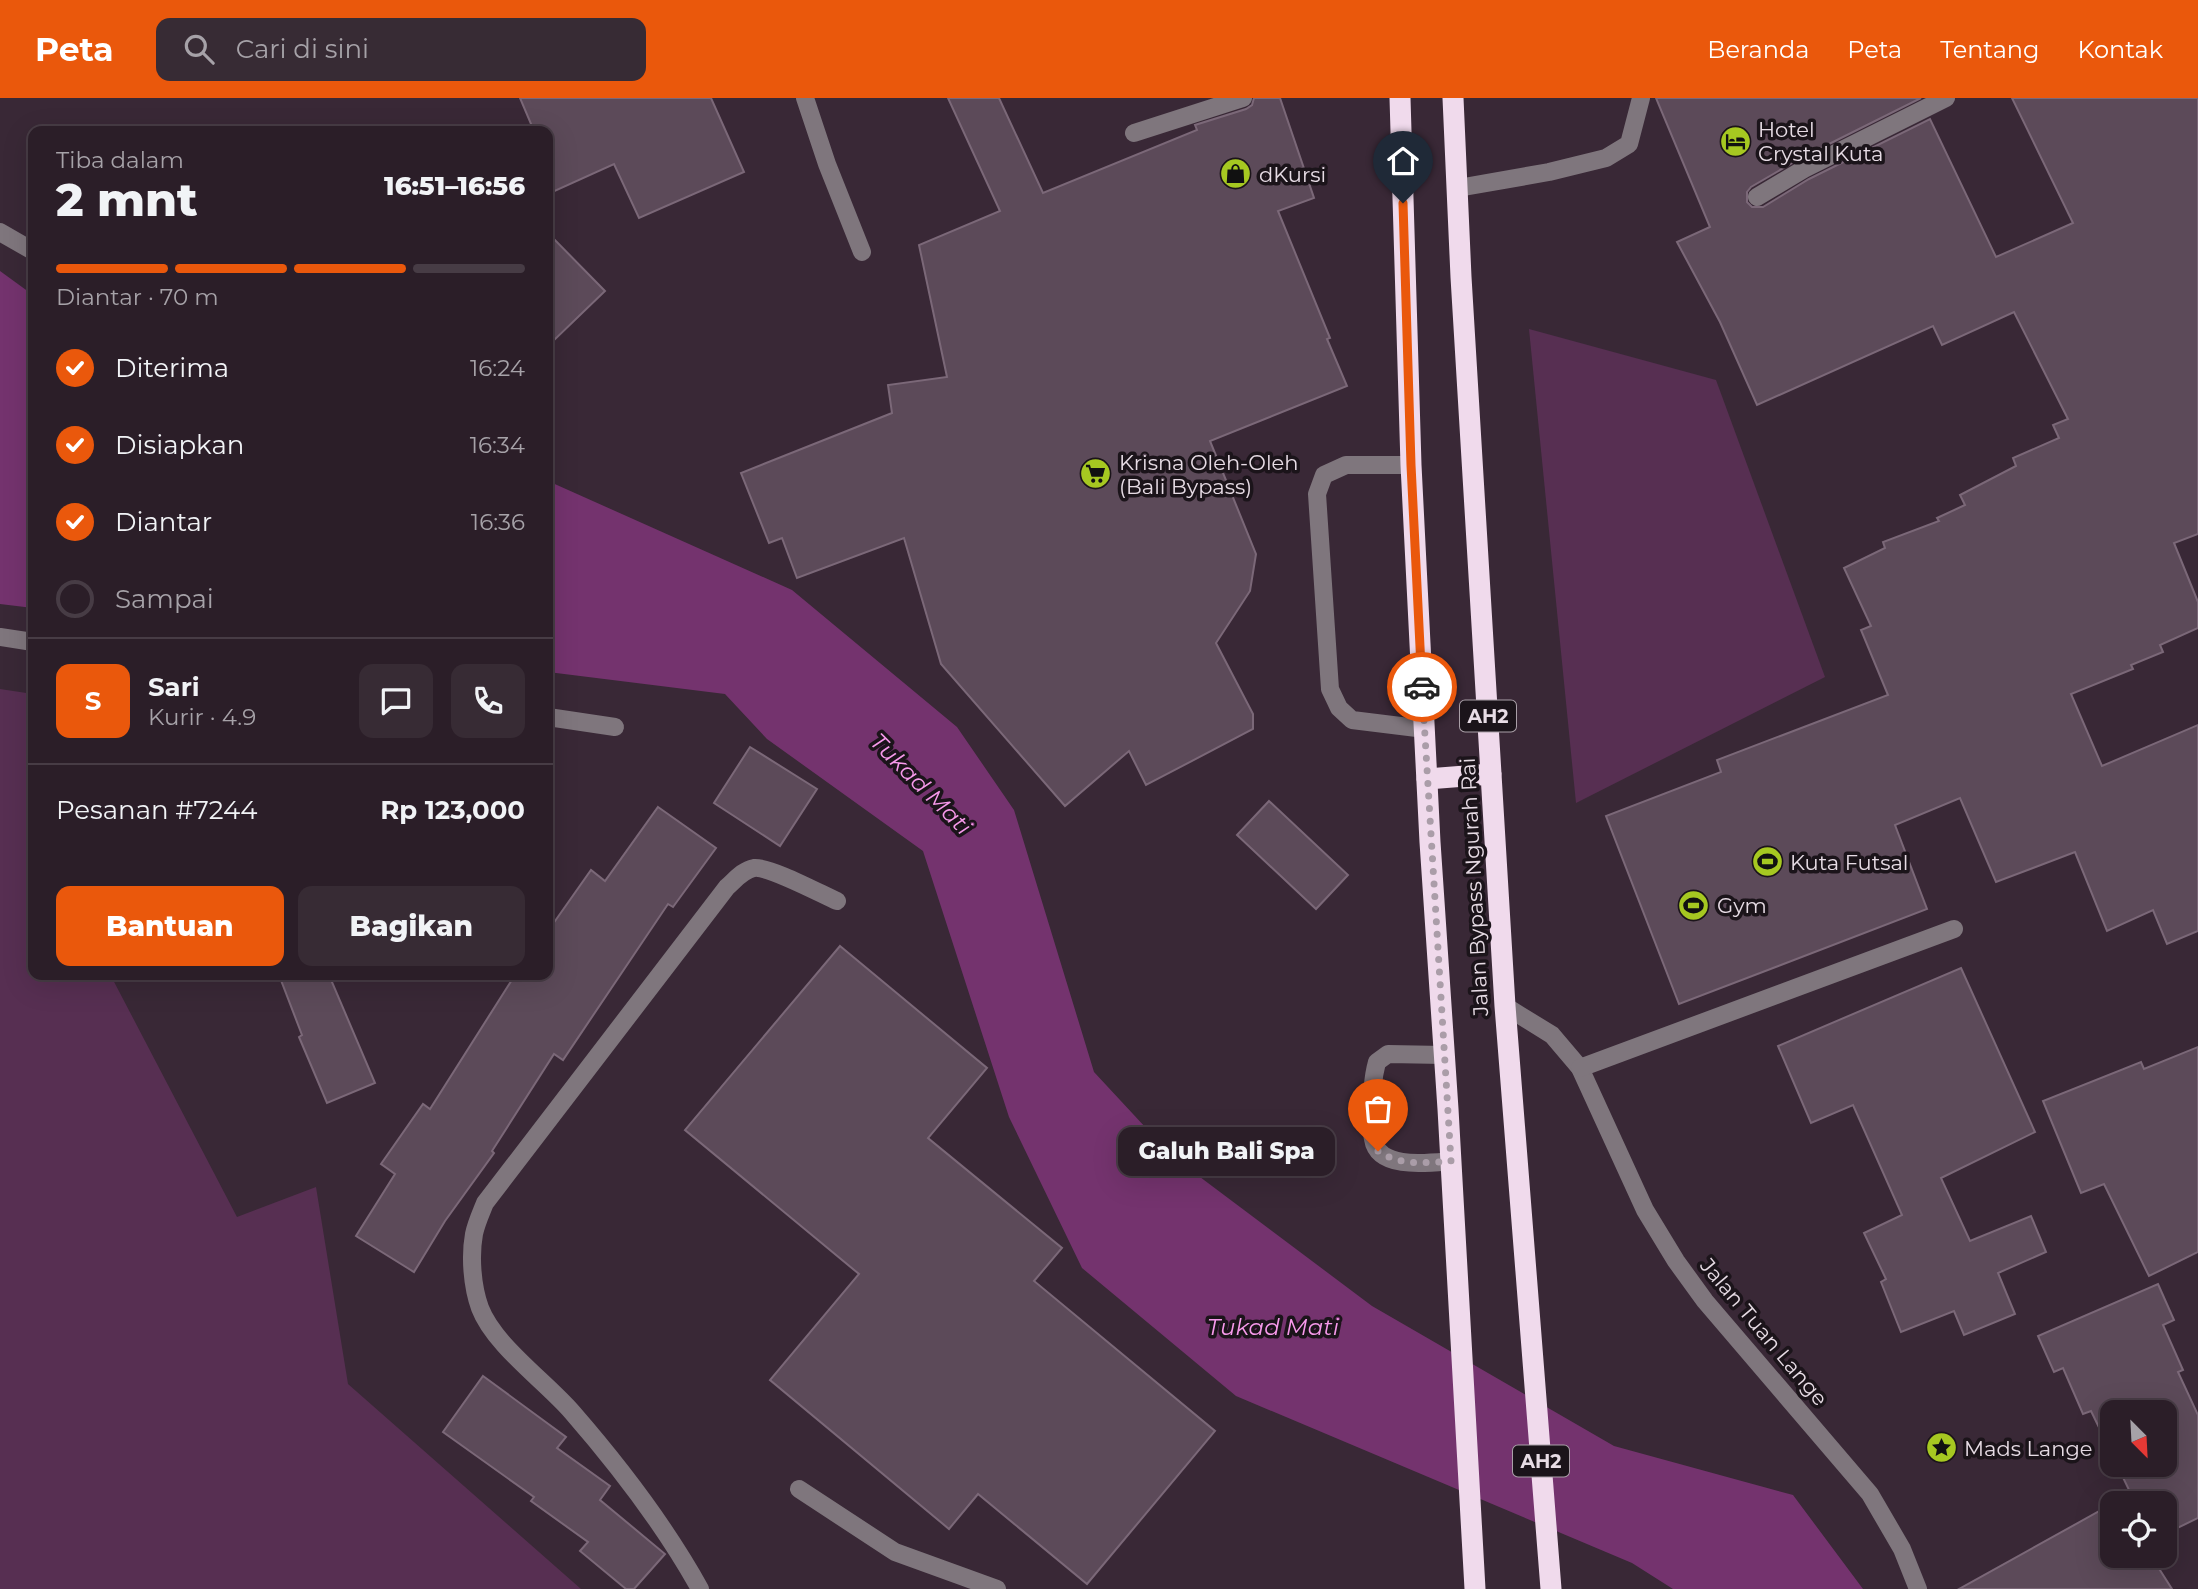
<!DOCTYPE html>
<html lang="id">
<meta charset="utf-8">
<style>
:root{--surface:#2b1e28;--page:#372b34;--text:#f1f3f6;--muted:#a6a2a8;--line:#473c45;--accent:#ea580c}
body{margin:0;font-family:Montserrat,sans-serif;background:var(--page);color:var(--text);height:100vh;display:flex;flex-direction:column;font-size:26px;white-space:nowrap}
*{box-sizing:border-box;margin:0}
p{font-size:23px;color:var(--muted)}
.icon{flex:none;width:38px;height:38px;fill:none;stroke:currentColor;stroke-width:2;stroke-linecap:round;stroke-linejoin:round}
.map{position:relative;flex:1;overflow:hidden}
.side{position:absolute;left:28px;top:28px;width:525px;height:854px;display:flex;flex-direction:column;background:var(--surface);border-radius:14px;box-shadow:0 7px 28px #0002,0 0 0 2px var(--line)}
.side>*{flex:none}
.needle{width:46px;rotate:156deg}
.buttons{position:absolute;left:2100px;top:1302px;display:grid;gap:14px}
.buttons a{display:grid;place-items:center;width:77px;height:77px;border-radius:14px;background:var(--surface);box-shadow:0 7px 28px #0002,0 0 0 2px var(--line);font-size:35px}
.pin{position:absolute;display:grid;place-items:center;width:60px;height:60px;color:#fff;margin:-72px -30px;border-radius:50% 50% 50% 0;rotate:-45deg;box-shadow:0 0 7px #0007}
.pin .icon{rotate:45deg}
.courier{position:absolute;display:grid;place-items:center;width:70px;height:70px;margin:-35px;border:5px solid #ea580c;border-radius:50%;background:#fff;color:#222;box-shadow:0 2px 9px #0007}
.bubble{position:absolute;height:49px;border-radius:14px;background:var(--surface);box-shadow:0 7px 28px #0002,0 0 0 2px var(--line);font-size:23px;font-weight:800;line-height:49px;text-align:center}
.headline em{font-style:normal;font-weight:800}
.headline div{display:flex;flex-direction:column-reverse}
.headline{display:flex;align-items:center;justify-content:space-between;height:119px;padding:0 28px}
h1{font-size:46px;font-weight:800;line-height:52px}
.bar{display:grid;grid-template-columns:repeat(4,1fr);gap:10px 7px;align-content:center;height:84px;padding:0 28px}
.bar i{height:9px;border-radius:5px;background:var(--line)}
.bar .current{background:var(--accent)}
.bar p{grid-column:span 4}
.line{display:flex;align-items:center;gap:18px;padding:0 28px;border-top:2px solid var(--line)}
.line div{flex:1}
.round{display:grid;place-items:center;flex:none;width:74px;height:74px;border-radius:14px;background:var(--page)}
ol{padding:0 28px;list-style:none}
li{display:flex;align-items:center;gap:21px;height:77px}
li p{margin-inline-start:auto}
li .icon{padding:7px;border-radius:50%;background:var(--accent);color:#fff;stroke-width:4}
li:last-child{color:var(--muted)}
li i{width:38px;height:38px;border:4px solid var(--line);border-radius:50%}
.primary-button{display:flex;gap:14px;margin-top:auto;padding:14px 28px}
.primary-button a{flex:1;height:80px;border-radius:14px;background:var(--accent);color:#fff;font-size:28px;font-weight:800;line-height:80px;text-align:center}
.primary-button a+a{background:var(--page);color:var(--text)}
header{display:flex;align-items:center;gap:42px;box-sizing:border-box;height:98px;padding:0 35px;background:var(--accent);color:#fff}
header strong{font-size:33px}
nav{display:flex;gap:38px;margin-inline-start:auto;font-size:24px}
.search{width:490px;height:63px;background:var(--page);display:flex;align-items:center;gap:18px;box-sizing:border-box;padding:0 24px;border-radius:14px;color:var(--muted);font-size:26px}
.map>svg:first-child{display:block}
.green{fill:#572f52}
.water{fill:#74336e}
.building{fill:#5c4a59;stroke:#7b6878;stroke-width:2}
.lines{fill:none;stroke-linecap:round;stroke-linejoin:round}
.minor{stroke:#7f767d;stroke-width:18}
.highway{stroke:#f0daec;stroke-width:21}
.done{stroke:#aa9da8;stroke-width:7;stroke-dasharray:0 12.6}
.route{stroke:#ea580c;stroke-width:9}
.labels{text-anchor:middle;dominant-baseline:central;stroke-width:7;stroke-linejoin:round;paint-order:stroke}
.shield{fill:#1b141a;stroke:#aaa0a8;stroke-width:2}
.shield-label{font-size:19px;font-weight:bold;fill:#e7dce5}
.poi-label{font-size:21px;fill:#e7dce5;stroke:#1b141a;text-anchor:start}
.street-label{font-size:21px;fill:#e7dce5;stroke:#1b141a}
.water-label{font-size:23px;font-style:italic;fill:#f799eb;stroke:#1b141a}
</style>
<header>
<strong>Peta</strong>
<div class="search"><svg class="icon" aria-label="search" viewBox="0 0 24 24"><circle cx="10" cy="10" r="6"/><path d="M15 15l6 6"/></svg>Cari di sini</div>
<nav><a>Beranda</a><a>Peta</a><a>Tentang</a><a>Kontak</a></nav>
</header>
<div class="map">
<svg width="2198" height="1491" viewBox="0 0 2198 1491">
<rect width="100%" height="100%" fill="#392836"/>
<g class="green">
<polygon points="1529,231 1716,282 1825,579 1576,705"/>
<polygon points="0,591 33,596 33,877 114,877 111,878 237,1119 316,1089 348,1286 581,1491 0,1491"/>
</g>
<g class="water">
<polygon points="0,173 33,197 33,510 0,506"/>
<polygon points="548,383 792,492 957,629 1014,712 1094,974 1172,1058 1372,1208 1614,1348 1793,1397 1863,1491 1673,1491 1632,1465 1236,1298 1082,1170 1009,1019 923,753 767,641 725,596 548,574"/>
</g>
<g class="building">
<polygon points="520,0 711,0 744,74 639,120 614,66 548,96 548,33 534,33"/>
<polygon points="948,0 999,0 1043,95 1197,32 1195,27 1246,11 1252,7 1254,0 1280,0 1314,100 1278,113 1330,240 1327,241 1347,288 1210,343 1256,456 1250,493 1216,545 1253,616 1253,631 1146,687 1129,653 1065,708 941,566 904,440 797,480 782,440 769,445 741,375 892,315 888,287 947,279 919,147 1000,113"/>
<polygon points="1656,0 1921,0 1799,61 1751,89 1747,94 1747,104 1752,109 1763,109 1809,81 1930,21 1996,159 2073,125 2012,0 2198,0 2198,436 2174,445 2198,504 2198,530 2160,547 2163,554 2131,567 2133,571 2071,596 2102,668 2198,627 2198,833 2167,846 2153,812 2107,833 2075,754 1996,784 1960,700 1895,727 1927,811 1679,906 1606,718 1721,674 1717,662 1888,597 1861,532 1871,528 1844,470 1885,450 1883,444 1939,423 1937,420 1965,407 1960,397 2016,368 2013,360 2059,340 2053,327 2068,321 2014,214 1942,247 1933,228 1757,307 1720,224 1677,144 1710,129"/>
<polygon points="548,135 605,193 548,248"/>
<polygon points="750,649 817,691 780,748 714,705"/>
<polygon points="1269,703 1348,777 1316,811 1237,737"/>
<polygon points="658,709 716,750 673,809 668,806 563,962 554,956 492,1053 494,1055 445,1123 414,1174 356,1138 395,1076 381,1066 423,1006 430,1011 515,877 548,877 548,833 591,772 605,783"/>
<polygon points="840,848 987,970 928,1040 1062,1150 1034,1183 1215,1333 1087,1486 978,1396 949,1431 770,1282 859,1176 685,1032"/>
<polygon points="1961,870 2035,1034 1941,1080 1970,1143 2031,1118 2046,1154 1998,1175 2015,1216 1964,1237 1954,1213 1901,1234 1881,1184 1886,1181 1864,1135 1902,1117 1853,1007 1811,1025 1778,948"/>
<polygon points="279,877 329,877 375,985 327,1005 299,939 302,937"/>
<polygon points="2198,949 2198,1154 2149,1178 2104,1086 2081,1095 2043,1003 2141,964 2144,971"/>
<polygon points="2158,1186 2174,1222 2163,1227 2183,1272 2178,1274 2198,1317 2198,1420 2165,1436 2165,1405 2114,1405 2131,1396 2117,1367 2165,1367 2165,1314 2112,1314 2112,1356 2091,1313 2083,1316 2063,1270 2054,1274 2038,1238"/>
<polygon points="483,1278 566,1339 557,1350 610,1388 600,1402 665,1456 634,1491 626,1491 580,1453 588,1444 531,1403 534,1399 443,1334"/>
<polygon points="2112,1406 2112,1458 2151,1458 2172,1491 1959,1491"/>
</g>
<g class="lines">
<g class="minor">
<polyline points="805,0 827,66 862,154"/>
<polyline points="1134,35 1243,0"/>
<polyline points="1458,90 1549,74 1606,60 1629,46 1641,0"/>
<polyline points="1757,99 1804,71 1946,0"/>
<polyline points="0,134 33,153"/>
<polyline points="1411,367 1346,367 1324,377 1317,396 1330,591 1339,610 1352,622 1425,631"/>
<polyline points="0,539 33,544"/>
<polyline points="548,619 615,629"/>
<polyline points="1505,908 1552,937 1580,970 1645,1112 1676,1163 1705,1203 1870,1396 1902,1451 1918,1491"/>
<path d="M1444 957 1388 956 1377 964C1372 982 1372 999 1372 1019 1373 1026 1371 1034 1373 1041 1378 1072 1428 1065 1451 1063"/>
<polyline points="1580,970 1954,831"/>
<polyline points="799,1391 895,1454 997,1491"/>
<path d="M700 1491C665 1428 619 1368 572 1314 545 1283 494 1247 480 1210 472 1188 470 1158 474 1136 476 1126 481 1115 485 1105L727 789C735 782 743 772 754 770 769 768 821 796 837 803"/>
</g>
<g class="highway">
<polyline points="1400,0 1411,367 1430,744 1448,1011 1475,1491"/>
<polyline points="1453,0 1461,179 1505,908 1551,1491"/>
<polyline points="1427,681 1491,676"/>
</g>
</g>
<g class="lines">
<path class="done" d="M1378 1053C1399 1068 1426 1065 1451 1063L1422 589"/>
<polyline class="route" points="1403,105 1411,367 1422,589"/>
</g>
<defs>
<symbol id="hotel-disc" viewBox="-11 -11 22 22"><circle r="9.5" fill="#a6c821" stroke="#1b141a"/><path d="M-6-4.5h1.5V1H6V5H4.5V3h-9V5H-6ZM-4 0a1.8 1.8 0 1 1 3.6 0ZM.5 0V-2.5h3Q6-2.5 6 0Z" fill="#111"/></symbol>
<symbol id="shop-disc" viewBox="-11 -11 22 22"><circle r="9.5" fill="#a6c821" stroke="#1b141a"/><path d="M-5-2.5h2.3a2.7 3.5 0 0 1 5.4 0H5L5.5 6h-11ZM-1.5-2.5h3a1.5 2.3 0 0 0-3 0Z" fill="#111"/></symbol>
<symbol id="supermarket-disc" viewBox="-11 -11 22 22"><circle r="9.5" fill="#a6c821" stroke="#1b141a"/><path d="M-6-5.5h2.5l.6 2H6L4.5 2H-2.5L-4.4-4H-6ZM-1.5 3.2a1.3 1.3 0 1 0 .1 0ZM3 3.2a1.3 1.3 0 1 0 .1 0Z" fill="#111"/></symbol>
<symbol id="stadium-disc" viewBox="-11 -11 22 22"><circle r="9.5" fill="#a6c821" stroke="#1b141a"/><path d="M0-5a6.5 5 0 1 0 0 10a6.5 5 0 1 0 0-10ZM-3.5-1.8h7v3.6h-7Z" fill="#111"/></symbol>
<symbol id="sight-disc" viewBox="-11 -11 22 22"><circle r="9.5" fill="#a6c821" stroke="#1b141a"/><path d="M0-6L1.8-2.2L6-1.7L2.9 1.2L3.7 5.4L0 3.3L-3.7 5.4L-2.9 1.2L-6-1.7L-1.8-2.2Z" fill="#111"/></symbol>
</defs>
<g fill-rule="evenodd">
<use href="#hotel-disc" x="1718" y="26" width="35" height="35"/>
<use href="#shop-disc" x="1218" y="58" width="35" height="35"/>
<use href="#supermarket-disc" x="1078" y="358" width="35" height="35"/>
<use href="#stadium-disc" x="1750" y="746" width="35" height="35"/>
<use href="#stadium-disc" x="1676" y="790" width="35" height="35"/>
<use href="#sight-disc" x="1924" y="1332" width="35" height="35"/>
</g>
<g class="labels">
<g class="shield">
<rect x="1460" y="602.5" width="56" height="31" rx="5"/>
<rect x="1513" y="1347.5" width="56" height="31" rx="5"/>
</g>
<g class="shield-label">
<text x="1488" y="618">AH2</text>
<text x="1541" y="1363">AH2</text>
</g>
<g class="poi-label">
<text x="1758" y="31">Hotel<tspan x="1758" dy="24">Crystal Kuta</tspan></text>
<text x="1259" y="76">dKursi</text>
<text x="1119" y="364">Krisna Oleh-Oleh<tspan x="1119" dy="24">(Bali Bypass)</tspan></text>
<text x="1790" y="764">Kuta Futsal</text>
<text x="1717" y="807">Gym</text>
<text x="1964" y="1350">Mads Lange</text>
</g>
<g class="street-label">
<text transform="translate(1474 789) rotate(-93)">Jalan Bypass Ngurah Rai</text>
<text transform="translate(1764 1234) rotate(50)">Jalan Tuan Lange</text>
</g>
<g class="water-label">
<text transform="translate(921 686) rotate(45)">Tukad Mati</text>
<text x="1273" y="1229">Tukad Mati</text>
</g>
</g>
</svg>
<div class="buttons">
<a><svg class="needle" viewBox="-14 -14 28 28"><path d="M0-13l5 13h-10z" fill="#e53935"/><path d="M0 13l5-13h-10z" fill="#a6a2a8"/></svg></a>
<a><svg class="icon" aria-label="locate" viewBox="0 0 24 24"><circle cx="12" cy="12" r="6"/><path d="M12 2v4M12 18v4M2 12h4M18 12h4"/></svg></a>
</div>
<div class="pin" style="left:1378px;top:1053px;background:#ea580c"><svg class="icon" aria-label="bag" viewBox="0 0 24 24"><path d="M5 8h14l-1 12H6zM9 8a3 3 0 0 1 6 0"/></svg></div>
<div class="pin" style="left:1403px;top:105px;background:#1f2937"><svg class="icon" aria-label="home" viewBox="0 0 24 24"><path d="M3 11l9-7 9 7M6 9v11h12V9"/></svg></div>
<div class="courier" style="left:1422px;top:589px"><svg class="icon" aria-label="car" viewBox="0 0 24 24"><path d="M5 17H2v-5l4-1 3-4h7l3 4 3 1v5h-3M9 17h6M6 11h13"/><circle cx="7" cy="17" r="2"/><circle cx="17" cy="17" r="2"/></svg></div>
<div class="bubble" style="left:1118px;top:1029px;width:217px">Galuh Bali Spa</div>
<section class="side">
<div class="headline"><div><h1>2 mnt</h1><p>Tiba dalam</p></div><em>16:51–16:56</em></div>
<div class="bar"><i class="current"></i><i class="current"></i><i class="current"></i><i></i><p>Diantar · 70 m</p></div>
<ol>
<li><svg class="icon" aria-label="check" viewBox="0 0 24 24"><path d="M5 12l5 5 9-10"/></svg>Diterima<p>16:24</p></li>
<li><svg class="icon" aria-label="check" viewBox="0 0 24 24"><path d="M5 12l5 5 9-10"/></svg>Disiapkan<p>16:34</p></li>
<li><svg class="icon" aria-label="check" viewBox="0 0 24 24"><path d="M5 12l5 5 9-10"/></svg>Diantar<p>16:36</p></li>
<li><i></i>Sampai</li>
</ol>
<div class="line" style="height:126px"><b class="round" style="background:var(--accent);color:#fff">S</b><div><b>Sari</b><p>Kurir · 4.9</p></div><a class="round"><svg class="icon" aria-label="chat" viewBox="0 0 24 24"><path d="M4 5h16v11H9l-5 4z"/></svg></a><a class="round"><svg class="icon" aria-label="phone" viewBox="0 0 24 24"><path d="M5 4h4l2 5-3 2q2 4 5 5l2-3 5 2v4C11 20 4 13 5 4z"/></svg></a></div>
<div class="line" style="height:91px"><div>Pesanan #7244</div><b>Rp 123,000</b></div>
<div class="primary-button"><a>Bantuan</a><a>Bagikan</a></div>
</section>
</div>
